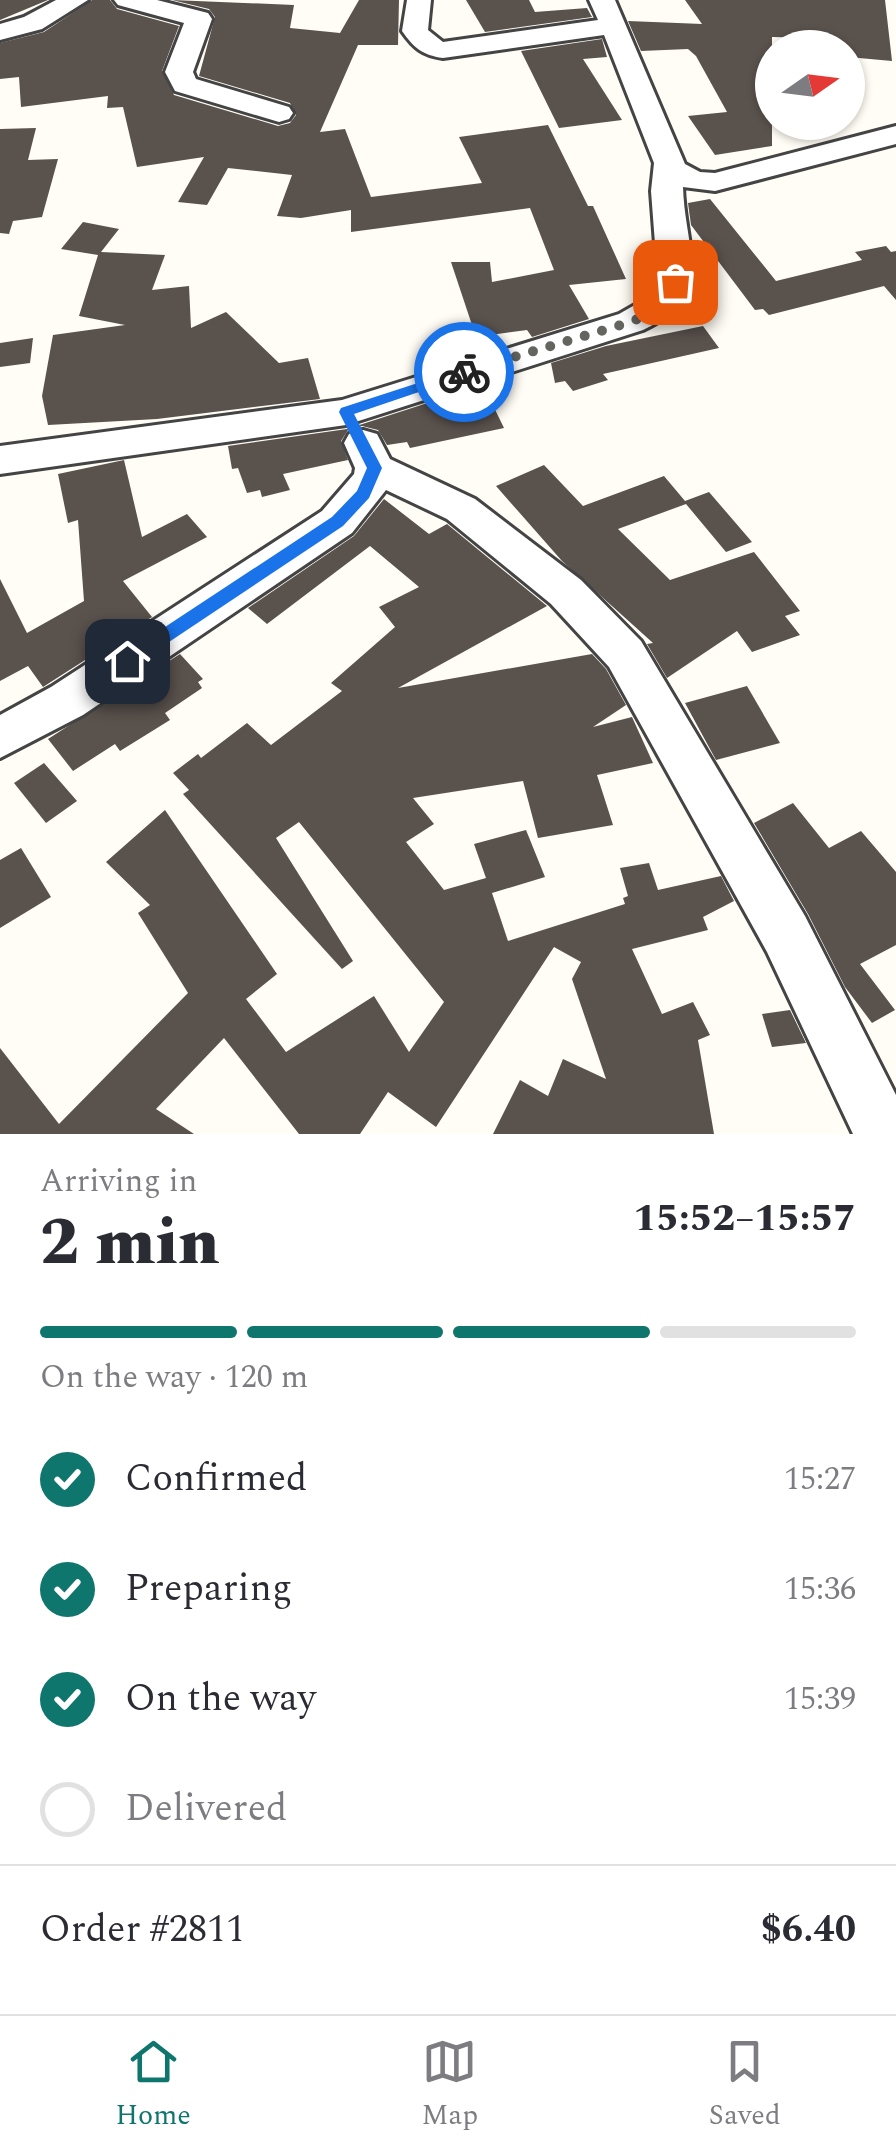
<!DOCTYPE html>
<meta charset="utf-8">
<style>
:root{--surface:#fff;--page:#f7f7f7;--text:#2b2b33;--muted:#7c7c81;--line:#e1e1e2;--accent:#0f766e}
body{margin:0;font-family:Spectral,serif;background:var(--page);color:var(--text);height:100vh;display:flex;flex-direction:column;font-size:38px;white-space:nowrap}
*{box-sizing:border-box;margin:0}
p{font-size:32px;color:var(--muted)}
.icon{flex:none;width:55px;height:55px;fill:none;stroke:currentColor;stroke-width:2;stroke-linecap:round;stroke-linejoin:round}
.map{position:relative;height:1134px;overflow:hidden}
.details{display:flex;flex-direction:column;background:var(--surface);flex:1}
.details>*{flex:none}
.needle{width:65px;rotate:76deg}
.fabs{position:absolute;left:755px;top:30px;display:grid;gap:20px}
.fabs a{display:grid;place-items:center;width:110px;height:110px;border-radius:50%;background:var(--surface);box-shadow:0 2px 8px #0004;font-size:50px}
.pin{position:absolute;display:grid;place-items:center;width:85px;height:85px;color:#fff;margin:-42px;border-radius:20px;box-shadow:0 5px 15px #0006}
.courier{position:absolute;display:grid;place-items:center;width:100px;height:100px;margin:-50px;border:8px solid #1a73e8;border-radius:50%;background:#fff;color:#222;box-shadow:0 2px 12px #0007}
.summary em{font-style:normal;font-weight:800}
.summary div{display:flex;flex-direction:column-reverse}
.summary{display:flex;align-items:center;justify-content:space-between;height:170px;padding:0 40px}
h1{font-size:65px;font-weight:800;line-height:75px}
.bar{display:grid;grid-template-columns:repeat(4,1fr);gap:15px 10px;align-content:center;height:120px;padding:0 40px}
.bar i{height:12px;border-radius:8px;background:var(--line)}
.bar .current{background:var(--accent)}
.bar p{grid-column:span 4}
.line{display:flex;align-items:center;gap:25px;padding:0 40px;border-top:2px solid var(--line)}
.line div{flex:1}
ol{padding:0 40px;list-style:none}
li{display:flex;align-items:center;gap:30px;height:110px}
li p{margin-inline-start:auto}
li .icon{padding:10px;border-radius:50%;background:var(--accent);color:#fff;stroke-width:4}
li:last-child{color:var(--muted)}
li i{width:55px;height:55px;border:5px solid var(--line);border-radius:50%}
.menu{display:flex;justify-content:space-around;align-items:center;height:140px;border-top:2px solid var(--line);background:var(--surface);font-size:28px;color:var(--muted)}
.menu a{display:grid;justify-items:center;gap:5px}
.menu .current{color:var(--accent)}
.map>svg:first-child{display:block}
.building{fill:#5a524d}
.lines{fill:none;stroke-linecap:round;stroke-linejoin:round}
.minor-casing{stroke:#444;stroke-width:6}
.minor{fill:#fff;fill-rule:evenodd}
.route{fill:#1a73e8}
.done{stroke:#646461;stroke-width:10;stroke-dasharray:0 18}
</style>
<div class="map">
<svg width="896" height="1134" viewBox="0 0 896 1134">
<rect width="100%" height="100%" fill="#fffdf5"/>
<g class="building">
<polygon points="0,0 48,0 0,20"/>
<polygon points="92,0 110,0 117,9 179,26 162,71 174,95 278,126 290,123 296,115 290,103 199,76 215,17 209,9 172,0 294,5 290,28 340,33 359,0 399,0 398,45 358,45 320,132 345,129 371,197 482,183 459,137 548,125 588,206 593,206 626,279 569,285 589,319 532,337 527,330 476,337 451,262 490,262 492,282 554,270 530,208 351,232 351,210 301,218 277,216 292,175 228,168 207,205 178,202 204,157 137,167 123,107 107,108 108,96 21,107 19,77 0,79 0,43 44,32"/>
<polygon points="466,0 529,0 535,12 587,8 592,17 485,32"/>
<polygon points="685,0 885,0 892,61 848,57 848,48 825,48 818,38 772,37 772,146 715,155 688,116 727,112 696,56 688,49 641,51 628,21 702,24"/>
<polygon points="602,39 607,57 583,59 622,120 559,128 521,51"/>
<polygon points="36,128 28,160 58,159 42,217 13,221 9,234 0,233 0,129"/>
<polygon points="710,199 776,281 862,260 855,252 886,246 891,252 896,251 896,300 884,286 769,315 763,309 755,310 691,225 688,203"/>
<polygon points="83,222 119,229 101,252 165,255 152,290 189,286 191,328 226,312 279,363 308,358 320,399 157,419 48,425 42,396 53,335 125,325 79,316 98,255 61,249"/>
<polygon points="703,326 719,348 603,374 608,380 573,391 565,381 555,383 551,363 606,346"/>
<polygon points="33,338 30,363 0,367 0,343"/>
<polygon points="483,385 504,428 410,448 407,442 387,445 378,430 362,426 348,430 341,441 348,460 283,474 290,490 262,497 260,490 247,493 238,468 232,469 228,446 347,429"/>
<polygon points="124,460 142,537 187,514 207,537 123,581 152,617 43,687 28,666 0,681 0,579 27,633 84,601 78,520 68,523 58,474"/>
<polygon points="544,465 583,506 664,476 685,501 709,492 752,542 726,552 686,504 618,529 670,580 754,552 800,611 785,616 800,635 752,652 737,631 667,678 647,644 653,643 562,561 496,486"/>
<polygon points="384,499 429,534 447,524 547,606 398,688 592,654 606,669 626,705 593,727 632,717 653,763 597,775 613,825 538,838 523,781 413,798 434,824 406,842 444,890 486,878 474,844 526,830 545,877 492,893 508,941 625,904 623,898 628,896 620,868 649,863 658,890 721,876 734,901 703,917 708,930 632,949 662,1014 693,1002 710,1035 698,1040 714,1134 493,1134 520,1080 548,1096 563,1059 606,1079 572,979 581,962 554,947 436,1127 388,1092 360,1134 299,1134 224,1038 156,1109 194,1134 0,1134 0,1048 59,1124 188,993 138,913 150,905 106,862 165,810 277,974 246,999 286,1052 374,996 409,1052 444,1002 299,822 276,838 353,961 342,969 183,794 189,790 173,773 198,754 201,758 247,723 271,745 342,691 331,683 395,627 379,607 419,587 370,546 267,624 248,608 354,536"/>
<polygon points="180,654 203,679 198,682 202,688 165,713 170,720 120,751 115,744 73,771 48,739"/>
<polygon points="747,686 780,743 716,760 685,703"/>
<polygon points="44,763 77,801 46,823 14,783"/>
<polygon points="793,803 829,848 861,831 896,872 896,945 860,964 895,1010 872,1023 845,987 808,914 754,823"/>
<polygon points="21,848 51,897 0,928 0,860"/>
<polygon points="790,1010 806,1043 772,1047 762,1014"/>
</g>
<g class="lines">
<defs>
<g id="minor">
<polygon points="56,0 88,0 42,29 0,40 0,24 24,17"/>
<polygon points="114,0 157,0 208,13 212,19 193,72 196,79 289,107 293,113 289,119 279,122 175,91 165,72 184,23 118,5"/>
<path d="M407 0H431L428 30 443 42 598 20 589 0H615L685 164 700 172 715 173 896 126V144L715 191 683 187C685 254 718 295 643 330L346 425 0 474V446L342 400 619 314 654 294 658 283 651 191 654 163 604 35 443 58C422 55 414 48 402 31Z"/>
<polygon points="363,430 377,434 390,459 475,499 581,580 641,641 805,916 896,1095 896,1134 853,1134 767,952 609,667 551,604 447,519 386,490 352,533 83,715 0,758 0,715 51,687 322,511 354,474 355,468 344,443 349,434"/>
</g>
</defs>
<use href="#minor" class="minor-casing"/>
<use href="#minor" class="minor"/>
</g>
<polygon class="route" points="464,368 471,372 469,375 354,414 382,468 369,498 343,526 133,666 121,666 121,656 332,517 357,491 367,468 339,412 341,408"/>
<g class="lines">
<path class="done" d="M464 372 631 322C652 312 667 306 675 282"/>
</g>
</svg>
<div class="fabs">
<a><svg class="needle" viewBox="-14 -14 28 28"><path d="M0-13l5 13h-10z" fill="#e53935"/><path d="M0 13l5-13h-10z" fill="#7c7c81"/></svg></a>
</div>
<div class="pin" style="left:675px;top:282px;background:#ea580c"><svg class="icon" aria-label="bag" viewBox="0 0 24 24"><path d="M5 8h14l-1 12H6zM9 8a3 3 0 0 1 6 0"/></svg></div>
<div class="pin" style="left:127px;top:661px;background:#1f2937"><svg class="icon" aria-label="home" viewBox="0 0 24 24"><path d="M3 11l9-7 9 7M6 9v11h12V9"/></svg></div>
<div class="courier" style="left:464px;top:372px"><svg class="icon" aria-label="bike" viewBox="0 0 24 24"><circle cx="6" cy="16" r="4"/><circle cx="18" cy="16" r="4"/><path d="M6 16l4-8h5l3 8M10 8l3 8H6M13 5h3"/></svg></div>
</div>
<section class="details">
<div class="summary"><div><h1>2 min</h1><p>Arriving in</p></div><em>15:52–15:57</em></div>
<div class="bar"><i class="current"></i><i class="current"></i><i class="current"></i><i></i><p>On the way · 120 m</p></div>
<ol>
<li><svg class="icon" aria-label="check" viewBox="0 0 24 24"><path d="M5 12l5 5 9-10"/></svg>Confirmed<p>15:27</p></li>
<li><svg class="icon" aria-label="check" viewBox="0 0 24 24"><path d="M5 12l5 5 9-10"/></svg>Preparing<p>15:36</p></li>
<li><svg class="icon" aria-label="check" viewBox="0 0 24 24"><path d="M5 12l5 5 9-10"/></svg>On the way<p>15:39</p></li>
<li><i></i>Delivered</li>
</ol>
<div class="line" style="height:130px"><div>Order #2811</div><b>$6.40</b></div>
</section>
<nav class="menu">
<a class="current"><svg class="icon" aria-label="home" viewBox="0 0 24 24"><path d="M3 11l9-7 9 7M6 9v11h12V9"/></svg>Home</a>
<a><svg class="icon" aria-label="map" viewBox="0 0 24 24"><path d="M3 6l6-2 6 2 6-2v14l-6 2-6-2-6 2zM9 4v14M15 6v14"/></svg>Map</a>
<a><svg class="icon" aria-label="saved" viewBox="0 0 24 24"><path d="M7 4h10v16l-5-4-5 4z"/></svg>Saved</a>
</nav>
